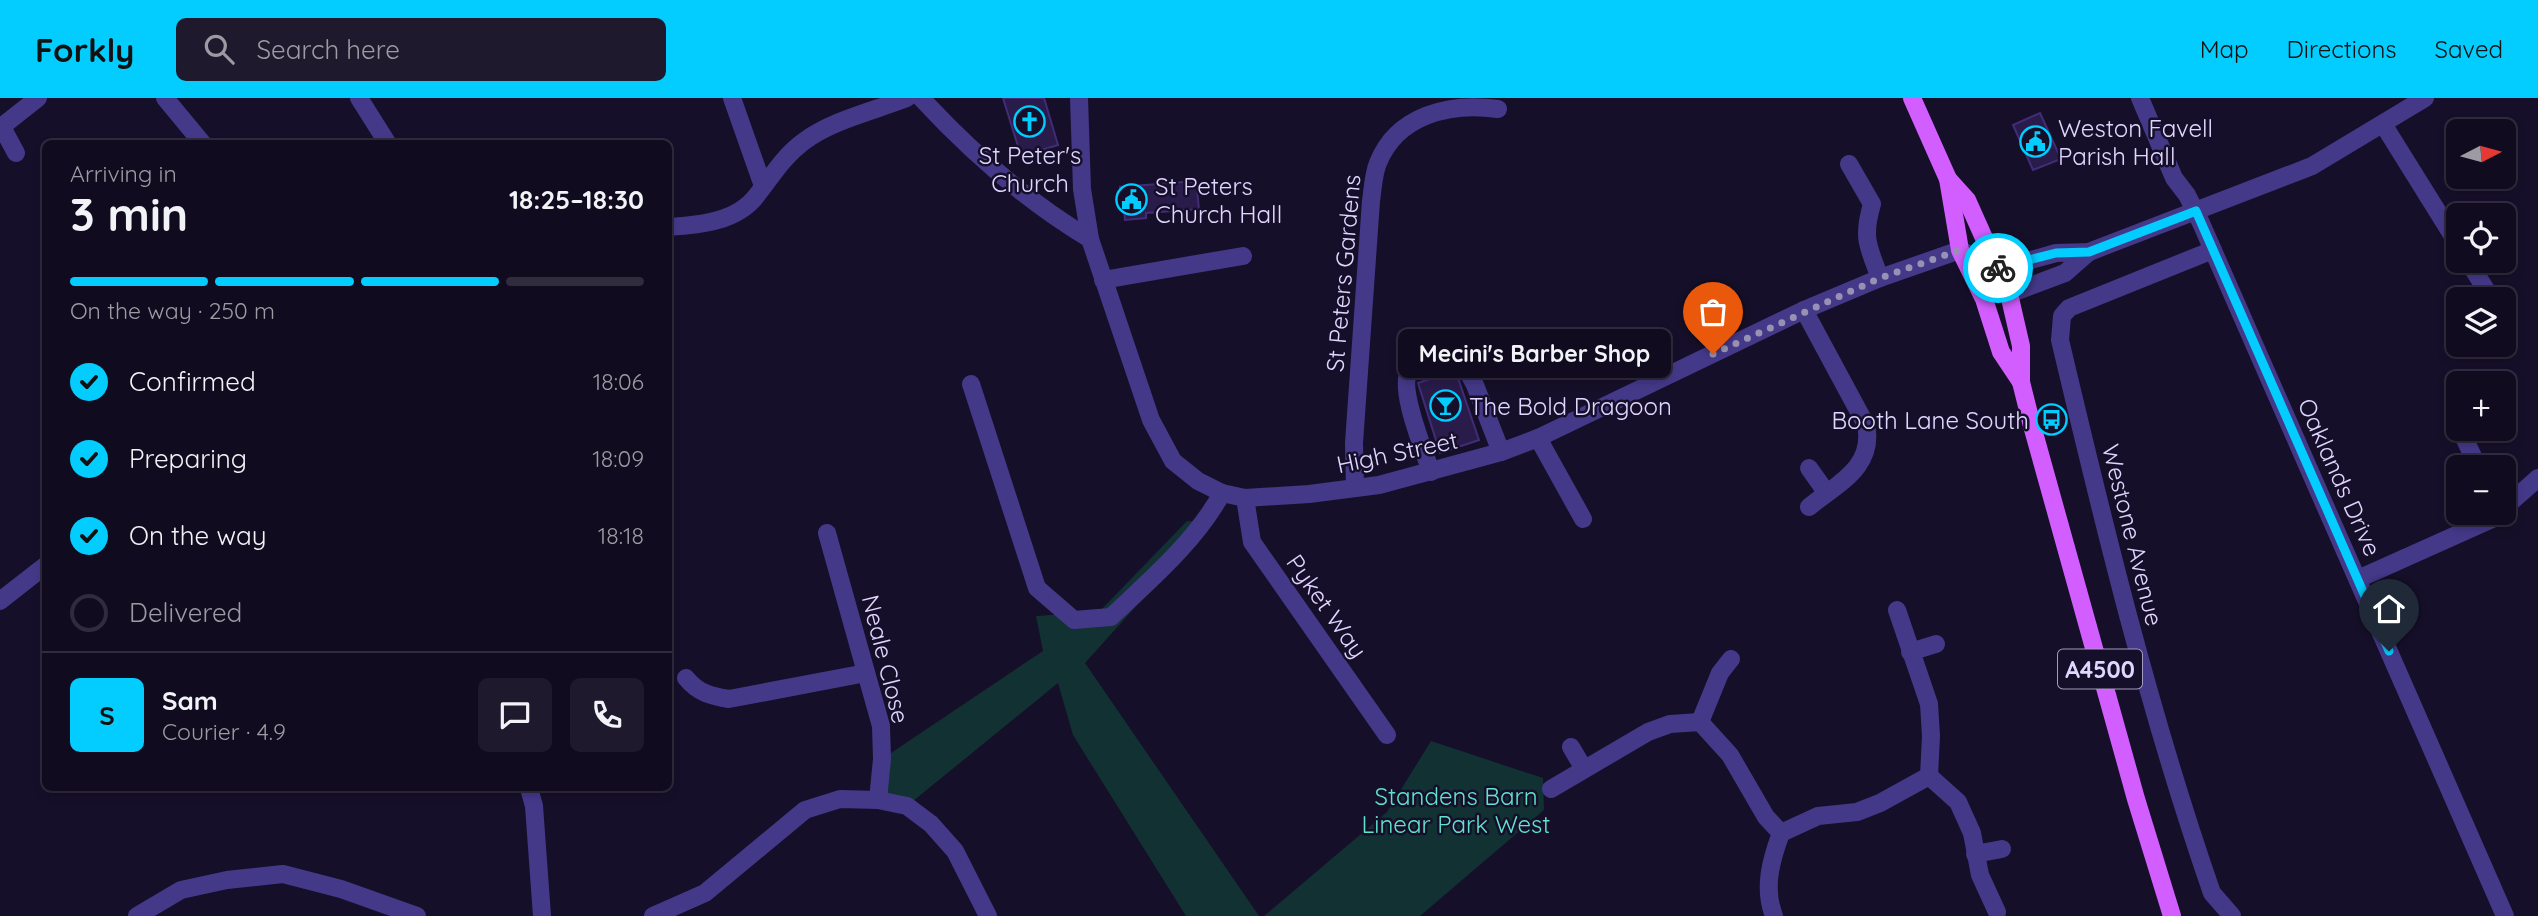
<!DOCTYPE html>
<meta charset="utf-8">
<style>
:root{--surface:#100b1f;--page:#1e192c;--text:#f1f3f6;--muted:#9c9ba4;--line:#302b3d;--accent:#03cdff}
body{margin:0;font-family:Quicksand,sans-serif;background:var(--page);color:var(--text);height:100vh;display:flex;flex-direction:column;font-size:26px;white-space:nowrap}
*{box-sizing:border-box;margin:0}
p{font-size:23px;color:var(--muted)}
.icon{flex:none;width:38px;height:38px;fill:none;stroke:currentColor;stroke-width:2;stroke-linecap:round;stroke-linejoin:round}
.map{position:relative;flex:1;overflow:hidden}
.drawer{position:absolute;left:42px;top:42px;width:630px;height:651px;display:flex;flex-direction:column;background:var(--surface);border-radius:10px;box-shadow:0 4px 10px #0003,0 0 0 2px var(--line)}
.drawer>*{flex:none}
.needle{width:46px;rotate:84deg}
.buttons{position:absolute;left:2446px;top:21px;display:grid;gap:14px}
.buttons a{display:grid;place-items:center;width:70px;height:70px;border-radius:10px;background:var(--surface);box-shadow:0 4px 10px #0003,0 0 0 2px var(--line);font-size:35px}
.pin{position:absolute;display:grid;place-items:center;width:60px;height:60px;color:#fff;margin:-72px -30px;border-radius:50% 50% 50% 0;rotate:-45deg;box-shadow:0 0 7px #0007}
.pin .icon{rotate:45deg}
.courier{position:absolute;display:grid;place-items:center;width:70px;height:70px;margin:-35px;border:5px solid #03cdff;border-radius:50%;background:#fff;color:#222;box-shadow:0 2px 9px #0007}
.bubble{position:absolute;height:49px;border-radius:10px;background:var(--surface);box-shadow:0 4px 10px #0003,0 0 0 2px var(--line);font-size:23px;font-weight:700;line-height:49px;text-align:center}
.headline em{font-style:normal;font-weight:700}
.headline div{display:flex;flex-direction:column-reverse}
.headline{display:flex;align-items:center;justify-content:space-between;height:119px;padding:0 28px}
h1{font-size:46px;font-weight:700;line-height:52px}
.bar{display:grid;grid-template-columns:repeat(4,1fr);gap:10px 7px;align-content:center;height:84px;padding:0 28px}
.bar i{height:9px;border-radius:5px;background:var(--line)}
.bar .on{background:var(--accent)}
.bar p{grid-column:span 4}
.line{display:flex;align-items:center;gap:18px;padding:0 28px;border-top:2px solid var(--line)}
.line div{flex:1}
.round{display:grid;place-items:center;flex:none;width:74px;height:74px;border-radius:10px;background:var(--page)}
ol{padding:0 28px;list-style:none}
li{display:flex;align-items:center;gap:21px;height:77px}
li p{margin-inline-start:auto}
li .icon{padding:7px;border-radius:50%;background:var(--accent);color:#111;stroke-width:4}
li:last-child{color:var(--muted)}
li i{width:38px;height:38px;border:4px solid var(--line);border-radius:50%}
header{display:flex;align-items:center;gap:42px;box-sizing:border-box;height:98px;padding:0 35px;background:var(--accent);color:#111}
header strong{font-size:33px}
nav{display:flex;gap:38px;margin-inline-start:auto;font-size:24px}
.search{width:490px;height:63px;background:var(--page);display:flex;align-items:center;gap:18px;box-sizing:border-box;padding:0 24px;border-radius:10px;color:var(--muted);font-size:26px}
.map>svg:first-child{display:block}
.green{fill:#123133}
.building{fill:#291b4a;stroke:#422c77;stroke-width:2}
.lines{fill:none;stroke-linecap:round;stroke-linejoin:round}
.minor{stroke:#443989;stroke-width:18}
.major{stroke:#d35eff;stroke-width:18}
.done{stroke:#9991b4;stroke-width:7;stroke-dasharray:0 12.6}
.route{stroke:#03cdff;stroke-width:9}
.labels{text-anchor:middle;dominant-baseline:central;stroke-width:5;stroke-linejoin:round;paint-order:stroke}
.shield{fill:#160f29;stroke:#a39bbf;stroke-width:2}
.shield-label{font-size:23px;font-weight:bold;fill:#e0d7ff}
.poi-label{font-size:24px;fill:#e0d7ff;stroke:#160f29;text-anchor:start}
.street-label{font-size:24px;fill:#e0d7ff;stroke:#160f29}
.park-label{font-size:24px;fill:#5fe3cf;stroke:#160f29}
</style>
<header>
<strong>Forkly</strong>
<div class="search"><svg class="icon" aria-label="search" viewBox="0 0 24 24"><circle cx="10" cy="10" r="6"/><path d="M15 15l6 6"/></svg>Search here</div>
<nav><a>Map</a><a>Directions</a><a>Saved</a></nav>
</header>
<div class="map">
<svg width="2538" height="818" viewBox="0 0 2538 818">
<rect width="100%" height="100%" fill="#160f29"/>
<g class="green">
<polygon points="1187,423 1212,424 1085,565 1259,818 1186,818 1073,637 1058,585 907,708 878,702 882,661 1043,553 1036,518 1099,514"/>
<polygon points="1431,643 1543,680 1544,712 1420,818 1264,818 1387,714"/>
</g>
<g class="building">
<polygon points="1003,0 1044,0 1058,47 1021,58"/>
<polygon points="2040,15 2061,61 2033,72 2013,27"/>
<polygon points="1196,83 1199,111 1146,115 1146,120 1125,122 1124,111 1122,111 1120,89"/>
<polygon points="1452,274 1458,280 1479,342 1440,355 1418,285"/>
</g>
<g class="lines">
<g class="minor">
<polyline points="165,0 203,46"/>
<polyline points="359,0 388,46"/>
<polyline points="732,0 763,88"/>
<path d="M921 0C971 54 1026 103 1090 141"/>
<polyline points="1079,0 1082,91 1090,141 1151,322 1173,363 1198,383 1222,395 1245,400 1309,396 1379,387 1501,354 1538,340 1804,212 1880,180 1960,152 1999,171"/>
<polyline points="2140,0 2174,80 2187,97 2201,125 2505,818"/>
<polyline points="2383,26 2459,148"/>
<polyline points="2,29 16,55"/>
<polyline points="0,30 38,0"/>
<path d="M1849 66 1872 106C1862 140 1868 148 1880 180"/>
<path d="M668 129C699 127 737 124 757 97 772 78 783 59 803 44 832 22 874 13 907 0"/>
<path d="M2213 152 2069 210 2062 218 2060 242C2104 428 2149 614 2212 795L2232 818"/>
<polyline points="2468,163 2488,195"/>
<polyline points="1103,182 1243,158"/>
<polyline points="1979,189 1999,171 2056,155 2089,154 2312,68 2425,0"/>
<polyline points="1979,189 2009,196 2065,175 2089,154"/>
<path d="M1804 212 1866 327C1875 369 1837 386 1809 409"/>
<path d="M971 286 1037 490 1074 522 1111 519C1150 482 1196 443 1222 395"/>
<polyline points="2460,331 2478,369"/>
<polyline points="1538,340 1583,421"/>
<polyline points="1809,370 1826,394"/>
<path d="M1431 374C1425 355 1397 288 1410 273 1418 264 1434 262 1445 259L1464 267 1475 287 1501 354"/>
<path d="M1355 390 1354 345 1371 103C1373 91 1373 77 1378 65 1397 17 1450 4 1498 11"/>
<polyline points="1245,400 1252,444 1387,637"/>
<polyline points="2504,410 2538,380"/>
<polyline points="827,435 881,628 882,661 878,702"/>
<polyline points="2358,481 2492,421 2499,415"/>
<polyline points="0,503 46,467"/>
<polyline points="1910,554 1936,546"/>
<path d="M686 580C698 595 711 598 729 601L866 575"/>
<polyline points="1700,624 1720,575 1731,561"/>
<polyline points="1571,649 1584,671"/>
<polyline points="1929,678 1958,704 1972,735 1980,777 1997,814"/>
<polyline points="529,690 534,708 542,818"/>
<path d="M1551 691 1648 634 1670 626 1700 624 1730 657 1766 719 1781 735C1771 762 1763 790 1774 818"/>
<polyline points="1781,735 1818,718 1857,714 1880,705 1929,678 1931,638 1929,606 1897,512"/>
<polyline points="1975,756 2002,751"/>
<polyline points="137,818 181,792 227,782 283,776 341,791 417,818"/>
<polyline points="653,818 705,795 805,712 840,701 878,702 907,708 931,726 955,753 988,818"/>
</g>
<g class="major">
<polyline points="1912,0 1948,81 1960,152 1984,201 2001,254 2021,284"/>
<polyline points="1948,81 1967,102 2009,196 2021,248 2021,284 2031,324 2136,701 2172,818"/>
</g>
</g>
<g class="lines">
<polyline class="done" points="1713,256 1880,180 1960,152 1998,170"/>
<polyline class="route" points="1998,170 2056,155 2089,154 2196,113 2389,553"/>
</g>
<defs>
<symbol id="church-ring" viewBox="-11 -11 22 22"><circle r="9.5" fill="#160f29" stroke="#03cdff" stroke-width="1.5"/><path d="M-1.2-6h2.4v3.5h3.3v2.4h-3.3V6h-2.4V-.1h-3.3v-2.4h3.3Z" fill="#03cdff"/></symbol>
<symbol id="civic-ring" viewBox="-11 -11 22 22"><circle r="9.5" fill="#160f29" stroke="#03cdff" stroke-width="1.5"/><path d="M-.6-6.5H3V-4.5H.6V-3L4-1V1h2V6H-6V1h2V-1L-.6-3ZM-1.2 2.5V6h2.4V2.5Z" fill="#03cdff"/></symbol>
<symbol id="bar-ring" viewBox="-11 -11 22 22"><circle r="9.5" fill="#160f29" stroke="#03cdff" stroke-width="1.5"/><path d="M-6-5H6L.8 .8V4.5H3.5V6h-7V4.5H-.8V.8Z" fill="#03cdff"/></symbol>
<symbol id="bus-ring" viewBox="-11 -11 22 22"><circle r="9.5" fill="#160f29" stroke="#03cdff" stroke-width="1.5"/><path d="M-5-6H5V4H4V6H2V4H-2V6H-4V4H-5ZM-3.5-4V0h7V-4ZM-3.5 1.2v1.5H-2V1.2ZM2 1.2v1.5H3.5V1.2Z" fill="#03cdff"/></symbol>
</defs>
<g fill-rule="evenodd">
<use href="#church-ring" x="1012" y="6" width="35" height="35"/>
<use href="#civic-ring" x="2018" y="26" width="35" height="35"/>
<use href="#civic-ring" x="1114" y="84" width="35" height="35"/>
<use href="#bar-ring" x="1428" y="290" width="35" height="35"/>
<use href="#bus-ring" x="2034" y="304" width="35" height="35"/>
</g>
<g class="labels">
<rect class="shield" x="2058" y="551.5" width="84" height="39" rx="5"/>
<g class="shield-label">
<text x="2100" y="571">A4500</text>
</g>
<g class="poi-label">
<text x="2058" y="30">Weston Favell<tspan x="2058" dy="28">Parish Hall</tspan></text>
<text x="1030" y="57" text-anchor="middle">St Peter's<tspan x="1030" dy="28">Church</tspan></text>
<text x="1155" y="88">St Peters<tspan x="1155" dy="28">Church Hall</tspan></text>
<text x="1469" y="308">The Bold Dragoon</text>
<text x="2029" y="322" text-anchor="end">Booth Lane South</text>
</g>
<g class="street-label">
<text transform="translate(1343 175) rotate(-85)">St Peters Gardens</text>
<text transform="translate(1397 354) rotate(-12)">High Street</text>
<text transform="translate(2340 379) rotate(66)">Oaklands Drive</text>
<text transform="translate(2133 437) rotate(76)">Westone Avenue</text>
<text transform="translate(1327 508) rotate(55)">Pyket Way</text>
<text transform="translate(886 561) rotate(76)">Neale Close</text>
</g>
<g class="park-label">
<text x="1456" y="698">Standens Barn<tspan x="1456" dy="28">Linear Park West</tspan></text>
</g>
</g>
</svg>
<div class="buttons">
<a><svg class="needle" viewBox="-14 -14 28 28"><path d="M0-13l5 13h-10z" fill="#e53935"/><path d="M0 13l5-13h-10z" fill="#9c9ba4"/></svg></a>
<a><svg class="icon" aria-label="locate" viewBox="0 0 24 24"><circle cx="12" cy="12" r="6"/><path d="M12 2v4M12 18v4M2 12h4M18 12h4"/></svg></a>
<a><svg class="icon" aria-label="layers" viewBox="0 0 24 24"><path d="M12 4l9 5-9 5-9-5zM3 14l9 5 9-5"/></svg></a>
<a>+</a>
<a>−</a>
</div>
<div class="pin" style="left:1713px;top:256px;background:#ea580c"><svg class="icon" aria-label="bag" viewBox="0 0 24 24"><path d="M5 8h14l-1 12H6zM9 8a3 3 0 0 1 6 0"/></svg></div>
<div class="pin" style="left:2389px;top:553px;background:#1f2937"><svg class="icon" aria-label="home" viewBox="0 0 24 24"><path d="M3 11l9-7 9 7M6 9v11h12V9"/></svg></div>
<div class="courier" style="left:1998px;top:170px"><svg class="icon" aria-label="bike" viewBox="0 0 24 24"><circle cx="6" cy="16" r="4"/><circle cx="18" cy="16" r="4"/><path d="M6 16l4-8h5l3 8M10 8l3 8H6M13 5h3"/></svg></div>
<div class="bubble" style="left:1398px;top:231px;width:273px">Mecini's Barber Shop</div>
<section class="drawer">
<div class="headline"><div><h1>3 min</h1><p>Arriving in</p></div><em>18:25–18:30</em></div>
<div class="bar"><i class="on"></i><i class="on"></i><i class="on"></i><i></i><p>On the way · 250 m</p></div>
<ol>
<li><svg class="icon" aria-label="check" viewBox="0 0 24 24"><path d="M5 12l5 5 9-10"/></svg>Confirmed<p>18:06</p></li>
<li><svg class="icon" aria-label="check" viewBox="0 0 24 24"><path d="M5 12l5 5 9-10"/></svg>Preparing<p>18:09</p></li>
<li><svg class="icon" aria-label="check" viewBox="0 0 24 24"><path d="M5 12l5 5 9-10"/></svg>On the way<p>18:18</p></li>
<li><i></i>Delivered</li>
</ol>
<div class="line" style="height:126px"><b class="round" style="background:var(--accent);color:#111">S</b><div><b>Sam</b><p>Courier · 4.9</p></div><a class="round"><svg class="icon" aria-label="chat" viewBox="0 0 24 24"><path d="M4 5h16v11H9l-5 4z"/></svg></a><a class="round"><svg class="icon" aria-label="phone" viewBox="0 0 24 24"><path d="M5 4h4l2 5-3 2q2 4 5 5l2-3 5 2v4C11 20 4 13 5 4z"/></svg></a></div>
</section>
</div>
